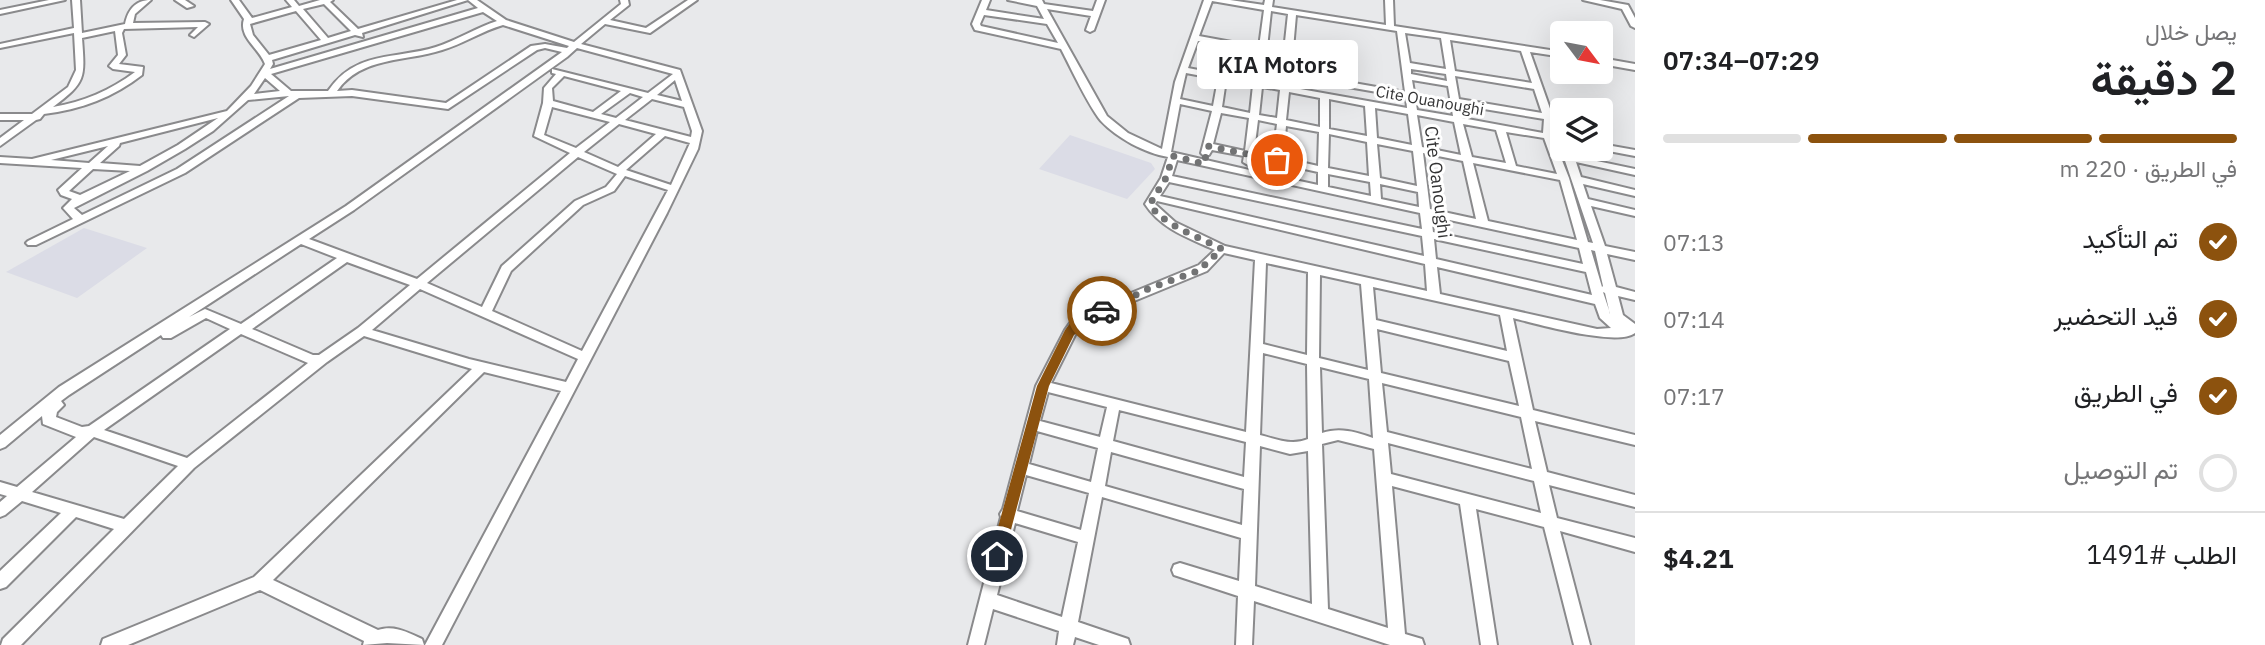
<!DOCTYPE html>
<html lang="ar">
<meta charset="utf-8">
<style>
:root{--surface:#fff;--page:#f6f6f6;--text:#202124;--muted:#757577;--line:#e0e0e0;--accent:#8c520e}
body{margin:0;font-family:"IBM Plex Sans",Vazirmatn,sans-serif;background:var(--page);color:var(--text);direction:rtl;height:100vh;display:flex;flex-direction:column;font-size:26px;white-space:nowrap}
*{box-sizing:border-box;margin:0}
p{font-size:23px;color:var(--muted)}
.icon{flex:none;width:38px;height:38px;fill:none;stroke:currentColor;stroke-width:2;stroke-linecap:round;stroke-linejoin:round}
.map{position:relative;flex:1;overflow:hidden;direction:ltr}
.panel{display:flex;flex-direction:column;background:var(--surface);width:630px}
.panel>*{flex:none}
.needle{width:46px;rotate:122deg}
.buttons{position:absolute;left:1550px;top:21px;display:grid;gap:14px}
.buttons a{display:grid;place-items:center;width:63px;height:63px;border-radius:7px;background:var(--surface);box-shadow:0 7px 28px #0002;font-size:35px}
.pin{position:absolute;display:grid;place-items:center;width:60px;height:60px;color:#fff;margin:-30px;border:4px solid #fff;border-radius:50%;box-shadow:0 2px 7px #0007}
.courier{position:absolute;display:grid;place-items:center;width:70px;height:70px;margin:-35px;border:5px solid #8c520e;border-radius:50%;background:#fff;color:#222;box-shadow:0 2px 9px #0007}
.bubble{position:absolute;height:49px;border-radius:7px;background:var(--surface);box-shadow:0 7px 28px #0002;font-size:23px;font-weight:600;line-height:49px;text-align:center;direction:rtl}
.head em{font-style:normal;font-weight:600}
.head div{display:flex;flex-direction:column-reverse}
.head{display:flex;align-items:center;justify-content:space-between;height:119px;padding:0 28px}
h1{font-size:46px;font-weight:600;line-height:52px}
.bar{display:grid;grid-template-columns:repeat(4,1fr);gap:10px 7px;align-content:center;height:84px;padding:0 28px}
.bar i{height:9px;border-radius:5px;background:var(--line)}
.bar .selected{background:var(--accent)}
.bar p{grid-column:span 4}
.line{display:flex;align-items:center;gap:18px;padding:0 28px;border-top:2px solid var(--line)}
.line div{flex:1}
ol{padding:0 28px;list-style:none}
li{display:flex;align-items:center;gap:21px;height:77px}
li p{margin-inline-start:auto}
li .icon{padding:7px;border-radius:50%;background:var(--accent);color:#fff;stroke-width:4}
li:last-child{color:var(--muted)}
li i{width:38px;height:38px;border:4px solid var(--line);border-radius:50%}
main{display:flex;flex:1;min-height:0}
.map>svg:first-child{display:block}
.built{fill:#dbdce6}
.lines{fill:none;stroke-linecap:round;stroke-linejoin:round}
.minor-casing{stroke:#8a8a8c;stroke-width:4}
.minor{fill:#fff;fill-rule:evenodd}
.route{fill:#8c520e}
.done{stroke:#727374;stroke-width:7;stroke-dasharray:0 12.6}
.labels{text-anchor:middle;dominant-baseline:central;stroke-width:6;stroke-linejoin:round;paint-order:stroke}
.far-street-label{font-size:16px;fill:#333334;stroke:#fff}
.street-label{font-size:18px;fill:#333334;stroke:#fff}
</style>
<main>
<section class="panel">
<div class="head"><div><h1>2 دقيقة</h1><p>يصل خلال</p></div><em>07:29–07:34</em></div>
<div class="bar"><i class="selected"></i><i class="selected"></i><i class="selected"></i><i></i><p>في الطريق · 220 m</p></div>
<ol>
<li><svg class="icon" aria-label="check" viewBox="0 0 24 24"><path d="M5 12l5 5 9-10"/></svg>تم التأكيد<p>07:13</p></li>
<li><svg class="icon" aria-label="check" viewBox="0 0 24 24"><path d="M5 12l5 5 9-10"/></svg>قيد التحضير<p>07:14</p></li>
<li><svg class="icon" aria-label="check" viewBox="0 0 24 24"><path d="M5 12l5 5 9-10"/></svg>في الطريق<p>07:17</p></li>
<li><i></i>تم التوصيل</li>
</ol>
<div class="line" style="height:91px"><div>الطلب #1491</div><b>$4.21</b></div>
</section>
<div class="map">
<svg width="1635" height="645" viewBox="0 0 1635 645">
<rect width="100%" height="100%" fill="#e8e9eb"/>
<g class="built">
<polygon points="1070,135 1151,163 1155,169 1127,199 1039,169"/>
<polygon points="84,228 147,248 77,298 6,272"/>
</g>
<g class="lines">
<defs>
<g id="minor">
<polygon points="49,0 65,0 0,14 0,10"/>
<path d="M72 0H80L82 33 125 24C128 10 135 0 151 0L135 14 133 23 205 22 209 24 194 37 190 35 198 27 124 29 122 33 126 55 119 64 143 67 142 75C114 97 80 110 44 114L40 119 36 120 0 146V138L24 120H0V114H32L68 87 76 70 74 33 0 48V44L74 28ZM115 31 118 55 109 66 113 69 135 72C111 90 83 102 53 107 86 82 85 79 82 38Z"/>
<polygon points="175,0 185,0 194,6 187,8"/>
<path d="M231 0H239L252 18 292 7 286 0H294L299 6 320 0H333L330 2 358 29 457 0H477L506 20 574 42 621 4 620 0H628L629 5 610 20 646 28 688 0H697L650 33 605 24 581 44 680 70 702 131 698 149 667 213 442 645H425L561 391 484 372 273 580 378 630C394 625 407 632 422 639L424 645 387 643 363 645 364 641 260 590 128 645H101L103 639 254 577 472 369 364 336 327 362 194 468 21 645H1L3 639 114 529 76 517 6 587 0 589V571L61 513 22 501 5 515 0 517V502L7 496 0 494V482L17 487 76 437 43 424 42 416 5 447 0 449V435L59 387 346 206 562 52 545 48 537 50 448 109 352 96 299 98 185 173 36 245H28L26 243 28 241 73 219 63 208 72 199 61 195 58 190 82 168 0 163V157L32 159 227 111 251 86 265 64C259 48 238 37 244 19ZM468 0 478 8 270 69 273 64 272 60 355 35 363 37 362 33ZM324 4 351 31 328 38 303 9ZM296 11 321 40 269 55 253 35 250 24ZM483 12 497 21C476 28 457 40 436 47 394 60 356 50 328 91H291L271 74ZM503 25 569 46 567 48 545 44 531 46 446 103 352 90 337 91C361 56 406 62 442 50 463 44 482 31 503 25ZM577 48 673 74 648 93 552 69V73L556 74 544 88 543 103 534 136 570 153 417 279 309 239 354 210 567 57ZM564 76 621 91 593 112 553 101 552 88ZM265 78 280 91 254 94ZM675 80 682 101 657 95ZM630 93 643 97 616 118 601 114ZM289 96 177 169 82 215 74 208 147 171 185 149 213 131 248 100ZM652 99 684 107 692 131 691 137 625 120ZM552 107 610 122 576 148 544 135ZM218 118 178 145 140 166 100 163 119 146 120 143ZM619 124 656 134 618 167 584 152ZM665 136 690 143 671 185 626 170ZM108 146 89 163 51 160ZM578 157 617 174 606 187 575 201 502 266 482 307 427 283ZM93 169 130 171 80 195 69 191ZM625 176 668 190 582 351 492 311 511 271 583 205 614 191ZM301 244 337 258 241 324 205 309 189 317ZM347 262 410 285 358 328 319 355H313L252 329ZM420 289 578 359 566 382 469 359 372 330ZM206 318 230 329 89 426 82 427 56 417 57 412 64 405 61 401 69 395 161 335 163 338H171ZM241 334 308 363 187 458 104 430ZM94 437 178 466 124 519 32 492Z"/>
<path d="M982 0H990L986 10 1044 19 1037 6 1008 0H1042L1044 4 1093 11 1097 0H1105L1094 30 1090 32 1086 30 1091 16 1047 9 1107 116 1128 133 1162 149 1175 82 1204 0H1230L1264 5 1265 0H1273L1272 7 1386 25 1385 0H1393L1394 26 1563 52V57L1530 52 1554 120 1563 132V142L1554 140 1569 178 1588 242 1593 243 1561 149 1563 147V149H1571L1573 156 1635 169V175L1576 162 1581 177 1635 190V196L1583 184 1588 199 1635 210V216L1591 206 1605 246 1635 252V260L1607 254 1616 287 1635 292V300L1618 296 1623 315 1635 324V333C1617 347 1537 324 1513 318L1533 410 1635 435V445L1535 421 1547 472 1635 495V507L1549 485 1557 518 1635 538V552L1560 531 1590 645H1574L1544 527 1476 509 1497 645H1481L1460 504 1392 486 1405 634 1422 639 1424 645H1390L1254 601 1252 645H1236L1238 596 1174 575 1172 570 1174 565 1180 563 1239 581 1241 538 1102 497 1078 622 1128 639 1130 645H1099L1075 637 1073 645H1057L1059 631 993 609 984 645H968L1001 517 1000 514 1003 509 1036 386 1065 330 1070 323 1114 300 1199 265 1215 250C1189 238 1161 229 1145 204L1161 178 1168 157C1145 153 1117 138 1101 121 1088 105 1071 68 1061 49L975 30 972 24ZM1212 1 1264 10 1259 47 1199 36ZM1271 11 1288 14 1284 51 1267 48ZM984 15 1047 24 1058 43 981 26 980 24ZM1296 15 1397 31 1405 92 1291 72ZM1405 33 1441 38 1446 69 1410 63ZM1450 40 1521 51 1532 83 1455 71ZM1198 41 1223 45 1219 74 1188 68ZM1232 47 1258 51 1254 80 1227 75ZM1266 53 1284 56 1281 85 1263 82ZM1411 69 1446 74 1447 81 1411 74ZM1186 73 1218 79 1213 106 1180 99ZM1455 76 1534 89 1542 113 1459 99ZM1290 77 1406 97 1407 108 1289 87ZM1226 80 1253 85 1250 113 1222 107ZM1412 80 1448 86 1453 116 1417 110ZM1262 87 1280 90 1277 118 1259 115ZM1289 92 1320 98V127L1286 120ZM1329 99 1365 106 1367 136 1329 129ZM1180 104 1212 111 1201 153 1203 155H1209L1212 150 1244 156 1243 162 1248 165 1252 164 1253 158 1273 162 1271 175 1171 152ZM1460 105 1544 119 1543 133 1462 118ZM1375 108 1408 114 1412 145 1377 138ZM1221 113 1249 118 1245 151 1213 144ZM1417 115 1454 122 1461 155 1422 147ZM1258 120 1277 124 1273 156 1254 152ZM1463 124 1496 130 1506 163 1472 157ZM1286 126 1319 132 1318 166 1283 158ZM1506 132 1544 138 1557 174 1516 166ZM1329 134 1367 142 1369 176 1328 168ZM1377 144 1413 151 1417 186 1380 178ZM1423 153 1463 161 1476 219 1430 209ZM1177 160 1420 213 1422 229 1172 176ZM1473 163 1560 180 1577 240 1488 221ZM1282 164 1318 172V185L1281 177ZM1328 174 1370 182 1371 196 1328 187ZM1169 182 1422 236 1424 256 1160 196ZM1380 184 1418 192 1419 207 1381 199ZM1157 201 1425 264 1427 291 1225 246 1175 222 1155 204ZM1431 216 1579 248 1583 264 1433 232ZM1434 239 1586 272 1592 295 1436 259ZM1591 250 1595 251 1603 286 1602 287ZM1224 253 1255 260 1246 432 1051 383 1078 329 1122 306 1207 271ZM1266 263 1308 272 1307 355 1263 344ZM1437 267 1595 304 1600 318 1611 328 1597 329 1440 294ZM1320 275 1361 284 1368 370 1319 358ZM1373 287 1500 315 1507 351 1376 320ZM1603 292 1605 293 1610 314V313ZM1377 329 1509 361 1519 406 1381 373ZM1263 353 1307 364 1308 439C1292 446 1276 439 1260 435ZM1320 367 1369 379 1373 438C1356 432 1340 427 1322 433ZM1382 383 1521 417 1532 469 1387 432ZM1048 392 1107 407 1100 437 1040 421ZM1119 410 1246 442 1244 477 1113 441ZM1037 431 1098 448 1091 482 1029 464ZM1338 440 1374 449 1388 628 1328 609 1322 444ZM1388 443 1534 481 1541 513 1391 474ZM1260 446 1290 454 1308 451 1312 604 1255 586ZM1111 452 1244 489 1242 525 1105 486ZM1026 475 1089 493 1081 530 1017 511ZM1015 523 1078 542 1062 617 997 595Z"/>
<polygon points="1583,0 1600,0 1628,5 1635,18 1635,28 1631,26 1622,9"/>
<polygon points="1601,58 1635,64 1635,70 1601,64"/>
<polygon points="1601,144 1635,150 1635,156 1598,149 1601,149"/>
</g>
</defs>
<use href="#minor" class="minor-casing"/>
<use href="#minor" class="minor"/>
</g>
<polygon class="route" points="1102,307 1108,311 1106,314 1074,335 1049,386 1004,556 997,563 992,561 990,556 1037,386 1065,330 1070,323"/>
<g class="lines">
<path class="done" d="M1102 311 1150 288 1198 271 1222 249C1203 239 1159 223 1150 204L1166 178 1173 156 1204 164 1208 146 1277 160"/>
</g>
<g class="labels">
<g class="far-street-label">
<text transform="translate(1430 100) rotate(10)">Cite Ouanoughi</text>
</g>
<g class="street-label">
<text transform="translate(1438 182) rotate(83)">Cite Oanoughi</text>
</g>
</g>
</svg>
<div class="buttons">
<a><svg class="needle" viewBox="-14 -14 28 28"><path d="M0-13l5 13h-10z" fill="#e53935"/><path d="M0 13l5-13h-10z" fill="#757577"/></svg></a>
<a><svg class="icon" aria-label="layers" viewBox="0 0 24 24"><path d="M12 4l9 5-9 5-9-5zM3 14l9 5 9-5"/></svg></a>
</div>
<div class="pin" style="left:1277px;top:160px;background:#ea580c"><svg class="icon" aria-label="bag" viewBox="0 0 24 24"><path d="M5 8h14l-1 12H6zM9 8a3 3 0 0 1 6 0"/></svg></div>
<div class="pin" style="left:997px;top:556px;background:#1f2937"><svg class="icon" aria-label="home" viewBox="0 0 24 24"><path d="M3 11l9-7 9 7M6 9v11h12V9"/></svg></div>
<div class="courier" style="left:1102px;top:311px"><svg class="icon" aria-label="car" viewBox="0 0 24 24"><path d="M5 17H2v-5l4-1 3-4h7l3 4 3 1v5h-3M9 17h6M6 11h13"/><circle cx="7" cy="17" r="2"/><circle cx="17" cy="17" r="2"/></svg></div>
<div class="bubble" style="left:1197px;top:40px;width:161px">KIA Motors</div>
</div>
</main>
